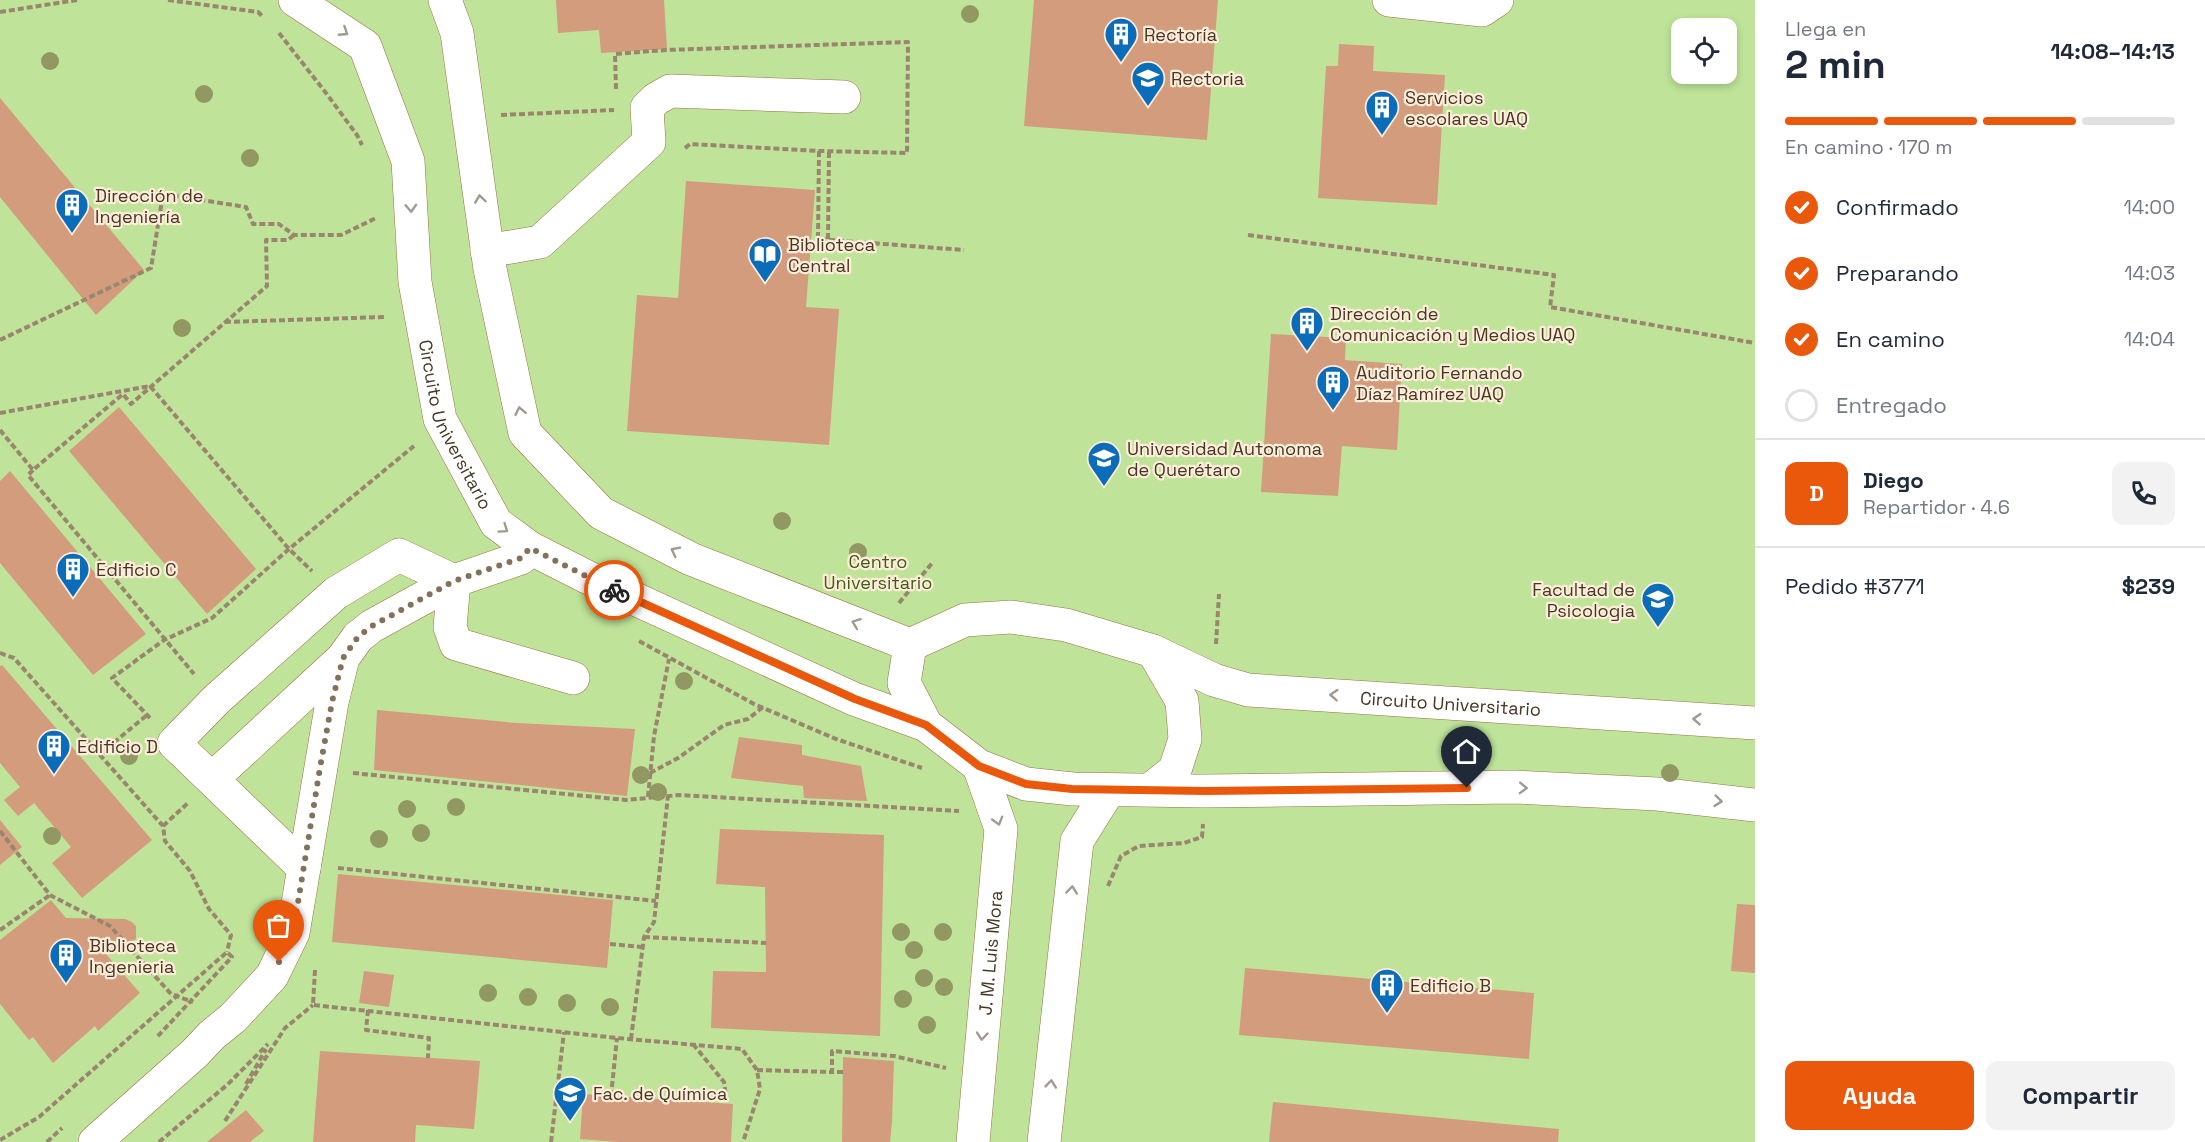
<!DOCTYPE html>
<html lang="es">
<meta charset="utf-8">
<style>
:root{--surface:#fff;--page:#f2f2f3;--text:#1f2937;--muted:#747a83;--line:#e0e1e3;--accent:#ea580c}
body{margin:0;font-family:"Space Grotesk",sans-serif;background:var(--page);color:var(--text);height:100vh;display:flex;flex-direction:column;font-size:22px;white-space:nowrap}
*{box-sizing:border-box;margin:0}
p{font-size:20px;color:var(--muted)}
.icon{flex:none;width:33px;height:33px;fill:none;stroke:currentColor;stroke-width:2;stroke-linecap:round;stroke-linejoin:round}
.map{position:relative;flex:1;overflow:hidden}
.panel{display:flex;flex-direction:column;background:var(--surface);width:450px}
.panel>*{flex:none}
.fabs{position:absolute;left:1671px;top:18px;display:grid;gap:12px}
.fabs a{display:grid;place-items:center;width:66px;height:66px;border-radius:12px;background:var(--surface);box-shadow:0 3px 9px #0003;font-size:30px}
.pin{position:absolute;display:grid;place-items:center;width:51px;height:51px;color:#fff;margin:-62px -26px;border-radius:50% 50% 50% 0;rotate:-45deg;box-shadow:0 0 6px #0007}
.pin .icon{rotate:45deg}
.courier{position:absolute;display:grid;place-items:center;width:60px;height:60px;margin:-30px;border:4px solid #ea580c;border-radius:50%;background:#fff;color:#222;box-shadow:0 2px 8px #0007}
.summary em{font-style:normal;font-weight:800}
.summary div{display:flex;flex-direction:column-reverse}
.summary{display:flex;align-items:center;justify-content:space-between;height:102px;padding:0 30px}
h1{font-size:39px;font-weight:800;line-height:45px}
.bar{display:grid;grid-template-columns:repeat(4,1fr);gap:9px 6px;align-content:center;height:72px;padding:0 30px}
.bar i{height:8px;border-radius:4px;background:var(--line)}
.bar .selected{background:var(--accent)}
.bar p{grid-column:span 4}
.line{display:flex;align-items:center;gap:15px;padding:0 30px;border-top:2px solid var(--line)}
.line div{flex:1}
.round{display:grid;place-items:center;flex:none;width:63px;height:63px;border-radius:12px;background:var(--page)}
ol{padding:0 30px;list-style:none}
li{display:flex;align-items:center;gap:18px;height:66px}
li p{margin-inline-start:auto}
li .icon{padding:6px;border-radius:50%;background:var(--accent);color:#fff;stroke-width:4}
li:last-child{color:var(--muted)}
li i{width:33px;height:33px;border:3px solid var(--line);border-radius:50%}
.button{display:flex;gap:12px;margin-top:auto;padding:12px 30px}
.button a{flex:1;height:69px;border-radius:12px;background:var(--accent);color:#fff;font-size:24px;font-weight:800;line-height:69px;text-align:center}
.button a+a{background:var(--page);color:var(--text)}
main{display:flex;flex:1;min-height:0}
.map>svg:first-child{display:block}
.green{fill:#bfe499;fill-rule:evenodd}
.building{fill:#d39c7d}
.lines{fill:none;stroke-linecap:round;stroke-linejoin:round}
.minor-casing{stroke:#977144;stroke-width:34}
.path{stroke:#9a866e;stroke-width:4;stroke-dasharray:6 3;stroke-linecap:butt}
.minor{stroke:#fff;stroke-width:33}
.tree{fill:#929861}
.oneway{stroke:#a29a90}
.done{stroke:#84715a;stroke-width:6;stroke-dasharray:0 10.8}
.route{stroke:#ea580c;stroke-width:8}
.labels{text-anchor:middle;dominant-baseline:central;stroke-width:4.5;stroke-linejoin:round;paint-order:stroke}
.poi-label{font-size:18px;fill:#463622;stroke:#ffeddb;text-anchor:start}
.street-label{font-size:18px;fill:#463622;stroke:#ffeddb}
.park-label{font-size:18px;fill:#3e5d12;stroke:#ffeddb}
</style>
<main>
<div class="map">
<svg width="1755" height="1142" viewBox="0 0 1755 1142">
<rect width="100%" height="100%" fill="#f8dfc2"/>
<path class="green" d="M0 0H1755V1142H0ZM1682 28H1726V74H1682Z"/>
<g class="building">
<polygon points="556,0 664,0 667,49 601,53 599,30 558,33"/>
<polygon points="1034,0 1218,0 1207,140 1024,126"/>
<polygon points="1339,44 1374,46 1373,71 1445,75 1437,205 1318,198 1326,66 1338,66"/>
<polygon points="0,98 144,270 96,315 0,197"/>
<polygon points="686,181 815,190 806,307 839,309 829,445 627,431 637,295 678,298"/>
<polygon points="1271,334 1346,338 1345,360 1402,364 1397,450 1342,446 1338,496 1261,492"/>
<polygon points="119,407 256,569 207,614 69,451"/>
<polygon points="10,471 146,634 93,675 0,563 0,481"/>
<polygon points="2,665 152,840 82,898 52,863 71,847 34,803 18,816 4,800 20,787 0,763 0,666"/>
<polygon points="377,710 517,723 635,729 627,796 374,770"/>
<polygon points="739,737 802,745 802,755 861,766 867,801 804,798 803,786 731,778"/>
<polygon points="0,820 22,847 0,865"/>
<polygon points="720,829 884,835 880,1036 711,1028 713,971 766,972 765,887 716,884"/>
<polygon points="338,874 613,900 607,968 332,942"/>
<polygon points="51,900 66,918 125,919 132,922 136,926 136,939 130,942 103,940 98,945 140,993 98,1031 95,1026 53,1063 33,1037 29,1040 0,1004 0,940"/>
<polygon points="1737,904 1755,905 1755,973 1731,971"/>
<polygon points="1245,968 1534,993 1529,1059 1239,1035"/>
<polygon points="364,971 394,975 389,1007 359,1003"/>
<polygon points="320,1051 480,1061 474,1129 416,1125 415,1142 313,1142"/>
<polygon points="843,1057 894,1061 892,1122 890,1142 842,1142"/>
<polygon points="583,1094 733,1104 731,1142 618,1142 580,1139"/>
<polygon points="1273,1102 1559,1129 1558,1142 1269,1142"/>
<polygon points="246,1110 264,1131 250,1142 207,1142"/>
</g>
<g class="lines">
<defs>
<g id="minor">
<path id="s1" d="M295 0 365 46 408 161 415 282 440 419 496 523 530 548 587 577 854 699 926 725"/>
<polyline points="445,0 457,33 490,269 525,433 601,513 691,559 910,645"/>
<polyline points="1389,0 1482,10 1497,0"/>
<polyline points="487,251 540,242 649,142 647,108 656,99 670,91 844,97"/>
<path id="s2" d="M1153 651 1214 680 1248 690 1755 723"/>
<polyline points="212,779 343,658"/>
<polyline points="1150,790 1175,770 1185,739 1182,701 1153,651 1066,625 1011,617 965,620 910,645 904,683 926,725 979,766 1026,784 1073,789 1205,791 1515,787 1657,794 1755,805"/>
<polyline points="304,868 174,743 217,699 336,593 399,555 454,581 450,627 456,644 573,678"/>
<polyline points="95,1142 195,1053 212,1035 233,1018 272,976 293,933 332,702 343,658 358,637 372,626 454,581 521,558 530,548"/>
<path id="s3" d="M973 1142 1001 829 979 766"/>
<polyline points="1044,1142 1077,841 1109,790"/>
</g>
</defs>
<use href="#minor" class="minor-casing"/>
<g class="path">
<polyline points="168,0 258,12 263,17"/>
<polyline points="0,12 77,0"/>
<polyline points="279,33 326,93 357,135 362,145"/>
<polyline points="616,89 615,54 666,50 908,42 907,153 819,151 690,144 684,149"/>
<polyline points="501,115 614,110"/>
<polyline points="819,151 818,239 964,250"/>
<polyline points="1248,235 1554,275 1550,307 1755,343"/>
<polyline points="828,239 829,151"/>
<polyline points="225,322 386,317"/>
<polyline points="0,340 151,268 163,194 246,207 253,224 279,224 294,235 341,235 376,218"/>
<polyline points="0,413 150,386 289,549 312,571"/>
<polyline points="0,430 33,470 123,394 131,404 267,286 266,240 288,240 294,235"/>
<polyline points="33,470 28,475 194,674"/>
<polyline points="899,603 933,562"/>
<polyline points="639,641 754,704 836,739 922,768"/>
<polyline points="1216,644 1219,594"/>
<polyline points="0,653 14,658 163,826 165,841 190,871 209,909 231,935 227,952"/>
<polyline points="150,718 112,678 164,640 212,618 289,549 414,446"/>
<polyline points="100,754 147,715"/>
<polyline points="353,773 626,800 679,795 959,811"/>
<polyline points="650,773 678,758 724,725 748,719 763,707"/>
<polyline points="648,797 654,736 669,659"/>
<polyline points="163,826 189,802"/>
<polyline points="0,831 50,895 110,926 171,994 193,1002"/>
<polyline points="338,868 656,901"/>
<polyline points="1108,886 1121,856 1139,846 1184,843 1202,837 1203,824"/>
<polyline points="0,930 50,895"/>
<polyline points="644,937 766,943"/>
<polyline points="610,944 642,947"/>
<polyline points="315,970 313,1005 617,1038 742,1049 757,1070 760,1089 743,1142"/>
<polyline points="368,1010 366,1030 429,1038 428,1058"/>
<polyline points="631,1039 644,937 654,922 668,796"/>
<polyline points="693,1044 724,1082 727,1104"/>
<polyline points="757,1070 832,1072"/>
<polyline points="843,1072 832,1072 832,1051 894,1056 946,1068"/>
<polyline points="246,1084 266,1049"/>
<polyline points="611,1096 617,1038"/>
<polyline points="225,1121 285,1028 313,1005"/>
<polyline points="0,1140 39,1117 227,952 232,957 156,1038"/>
<polyline points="47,1142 62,1128"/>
<polyline points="159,1142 227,1085 268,1044"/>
<polyline points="551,1142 564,1032"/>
</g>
<use href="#minor" class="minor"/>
</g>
<g class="tree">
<circle cx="970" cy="14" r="9"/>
<circle cx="50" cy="61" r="9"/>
<circle cx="204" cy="94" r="9"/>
<circle cx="250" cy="158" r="9"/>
<circle cx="182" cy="328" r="9"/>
<circle cx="782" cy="521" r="9"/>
<circle cx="858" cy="552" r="9"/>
<circle cx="684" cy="681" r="9"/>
<circle cx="129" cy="756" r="9"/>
<circle cx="1670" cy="773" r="9"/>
<circle cx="641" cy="775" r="9"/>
<circle cx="658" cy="792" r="9"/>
<circle cx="456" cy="807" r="9"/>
<circle cx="407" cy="809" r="9"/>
<circle cx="421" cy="833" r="9"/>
<circle cx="52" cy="836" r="9"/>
<circle cx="379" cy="839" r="9"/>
<circle cx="901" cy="932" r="9"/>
<circle cx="943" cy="932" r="9"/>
<circle cx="914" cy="950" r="9"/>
<circle cx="924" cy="978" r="9"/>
<circle cx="944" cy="987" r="9"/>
<circle cx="488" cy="993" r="9"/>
<circle cx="528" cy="997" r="9"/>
<circle cx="903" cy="999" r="9"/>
<circle cx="567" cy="1003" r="9"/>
<circle cx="610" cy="1007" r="9"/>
<circle cx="927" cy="1025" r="9"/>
</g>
<defs><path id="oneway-chevron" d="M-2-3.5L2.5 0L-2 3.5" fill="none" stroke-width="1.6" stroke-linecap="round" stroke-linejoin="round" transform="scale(1.5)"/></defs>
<g class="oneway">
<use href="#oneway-chevron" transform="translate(344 32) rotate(33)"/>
<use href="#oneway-chevron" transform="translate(480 199) rotate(-98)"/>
<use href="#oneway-chevron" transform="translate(411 208) rotate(87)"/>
<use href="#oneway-chevron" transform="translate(520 411) rotate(-102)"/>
<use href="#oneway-chevron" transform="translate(504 529) rotate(35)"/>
<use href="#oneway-chevron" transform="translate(675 551) rotate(-153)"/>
<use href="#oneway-chevron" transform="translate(856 623) rotate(-159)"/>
<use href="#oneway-chevron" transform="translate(1334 695) rotate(-176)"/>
<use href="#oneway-chevron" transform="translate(1697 719) rotate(-176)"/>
<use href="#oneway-chevron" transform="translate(1523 788) rotate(2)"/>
<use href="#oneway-chevron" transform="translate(1718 801) rotate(6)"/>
<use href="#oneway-chevron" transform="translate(998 821) rotate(74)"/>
<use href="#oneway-chevron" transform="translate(1072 890) rotate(-84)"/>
<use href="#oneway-chevron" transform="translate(982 1036) rotate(95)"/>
<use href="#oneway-chevron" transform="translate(1051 1084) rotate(-84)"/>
</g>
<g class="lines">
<polyline class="done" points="279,962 293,933 320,768 332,702 343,658 358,637 372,626 454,581 521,558 530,548 614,590"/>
<polyline class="route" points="614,590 855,699 926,725 979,766 1026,784 1072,789 1205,791 1467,788"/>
</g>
<defs>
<symbol id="building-pin" viewBox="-11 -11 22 30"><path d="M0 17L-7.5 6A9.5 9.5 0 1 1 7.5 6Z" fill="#0b6db9" stroke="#ffeddb"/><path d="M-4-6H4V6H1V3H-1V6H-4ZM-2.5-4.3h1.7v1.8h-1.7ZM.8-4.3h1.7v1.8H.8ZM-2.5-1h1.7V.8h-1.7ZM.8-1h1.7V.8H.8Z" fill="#fff"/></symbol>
<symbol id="school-pin" viewBox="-11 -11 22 30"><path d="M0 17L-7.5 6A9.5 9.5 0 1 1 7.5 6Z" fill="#0b6db9" stroke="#ffeddb"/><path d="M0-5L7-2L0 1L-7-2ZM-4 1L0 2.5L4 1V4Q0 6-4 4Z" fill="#fff"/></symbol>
<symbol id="library-pin" viewBox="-11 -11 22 30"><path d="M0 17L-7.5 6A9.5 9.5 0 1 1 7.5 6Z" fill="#0b6db9" stroke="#ffeddb"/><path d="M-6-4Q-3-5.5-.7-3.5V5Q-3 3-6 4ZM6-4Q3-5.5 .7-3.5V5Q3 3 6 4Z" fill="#fff"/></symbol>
<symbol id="university-pin" viewBox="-11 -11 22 30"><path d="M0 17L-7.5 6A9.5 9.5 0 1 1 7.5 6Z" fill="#0b6db9" stroke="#ffeddb"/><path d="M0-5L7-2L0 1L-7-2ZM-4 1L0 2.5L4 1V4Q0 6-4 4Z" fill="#fff"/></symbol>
</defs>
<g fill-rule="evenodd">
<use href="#building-pin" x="1102" y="15" width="38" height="52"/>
<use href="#school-pin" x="1129" y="59" width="38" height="52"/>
<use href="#building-pin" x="1363" y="88" width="38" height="52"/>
<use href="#building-pin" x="53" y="186" width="38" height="52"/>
<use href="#library-pin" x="746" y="235" width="38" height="52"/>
<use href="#building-pin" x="1288" y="304" width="38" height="52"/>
<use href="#building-pin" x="1314" y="363" width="38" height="52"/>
<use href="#university-pin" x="1085" y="439" width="38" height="52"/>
<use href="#building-pin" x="54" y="550" width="38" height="52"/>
<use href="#school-pin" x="1639" y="580" width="38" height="52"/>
<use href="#building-pin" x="35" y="727" width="38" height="52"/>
<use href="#building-pin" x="47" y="936" width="38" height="52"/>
<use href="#building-pin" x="1368" y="966" width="38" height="52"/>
<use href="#school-pin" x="551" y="1074" width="38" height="52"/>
</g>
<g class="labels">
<g class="poi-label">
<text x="1144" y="34">Rectoría</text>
<text x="1171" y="78">Rectoria</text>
<text x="1405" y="97">Servicios<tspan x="1405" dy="21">escolares UAQ</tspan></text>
<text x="95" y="195">Dirección de<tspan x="95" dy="21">Ingeniería</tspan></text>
<text x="788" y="244">Biblioteca<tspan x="788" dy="21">Central</tspan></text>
<text x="1330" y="313">Dirección de<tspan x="1330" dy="21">Comunicación y Medios UAQ</tspan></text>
<text x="1356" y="372">Auditorio Fernando<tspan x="1356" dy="21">Díaz Ramírez UAQ</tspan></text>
<text x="1127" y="448">Universidad Autonoma<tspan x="1127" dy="21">de Querétaro</tspan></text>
<text x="96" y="569">Edificio C</text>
<text x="1635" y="589" text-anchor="end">Facultad de<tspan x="1635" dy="21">Psicologia</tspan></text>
<text x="77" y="746">Edificio D</text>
<text x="89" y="945">Biblioteca<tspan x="89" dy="21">Ingenieria</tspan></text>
<text x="1410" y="985">Edificio B</text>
<text x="593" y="1093">Fac. de Química</text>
</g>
<g class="street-label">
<text stroke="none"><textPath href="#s1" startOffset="477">Circuito Universitario</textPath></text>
<text stroke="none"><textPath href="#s2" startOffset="306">Circuito Universitario</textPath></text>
<text stroke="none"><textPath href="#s3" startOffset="190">J. M. Luis Mora</textPath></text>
</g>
<g class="park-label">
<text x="878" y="561">Centro<tspan x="878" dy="21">Universitario</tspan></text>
</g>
</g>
</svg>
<div class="fabs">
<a><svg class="icon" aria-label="locate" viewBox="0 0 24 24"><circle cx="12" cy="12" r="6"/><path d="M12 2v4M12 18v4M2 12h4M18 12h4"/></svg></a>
</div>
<div class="pin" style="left:279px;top:962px;background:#ea580c"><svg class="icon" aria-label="bag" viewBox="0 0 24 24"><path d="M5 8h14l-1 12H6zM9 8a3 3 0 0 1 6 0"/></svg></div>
<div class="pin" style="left:1467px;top:788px;background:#1f2937"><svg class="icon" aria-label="home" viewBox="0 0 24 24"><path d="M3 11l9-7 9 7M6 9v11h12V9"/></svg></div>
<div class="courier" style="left:614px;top:590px"><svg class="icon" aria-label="bike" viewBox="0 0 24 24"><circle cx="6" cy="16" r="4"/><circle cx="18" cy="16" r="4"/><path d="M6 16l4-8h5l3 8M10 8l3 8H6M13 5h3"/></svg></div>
</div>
<section class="panel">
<div class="summary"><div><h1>2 min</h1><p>Llega en</p></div><em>14:08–14:13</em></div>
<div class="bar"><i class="selected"></i><i class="selected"></i><i class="selected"></i><i></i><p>En camino · 170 m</p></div>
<ol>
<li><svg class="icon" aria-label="check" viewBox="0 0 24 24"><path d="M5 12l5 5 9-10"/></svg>Confirmado<p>14:00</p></li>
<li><svg class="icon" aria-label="check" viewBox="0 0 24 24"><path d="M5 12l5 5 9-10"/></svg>Preparando<p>14:03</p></li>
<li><svg class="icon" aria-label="check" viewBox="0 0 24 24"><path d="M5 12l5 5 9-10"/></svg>En camino<p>14:04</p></li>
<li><i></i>Entregado</li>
</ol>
<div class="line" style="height:108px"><b class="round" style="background:var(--accent);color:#fff">D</b><div><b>Diego</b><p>Repartidor · 4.6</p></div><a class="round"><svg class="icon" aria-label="phone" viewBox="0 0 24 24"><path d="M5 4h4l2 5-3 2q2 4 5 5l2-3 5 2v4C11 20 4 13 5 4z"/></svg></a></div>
<div class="line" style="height:78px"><div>Pedido #3771</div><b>$239</b></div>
<div class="button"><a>Ayuda</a><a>Compartir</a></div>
</section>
</main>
